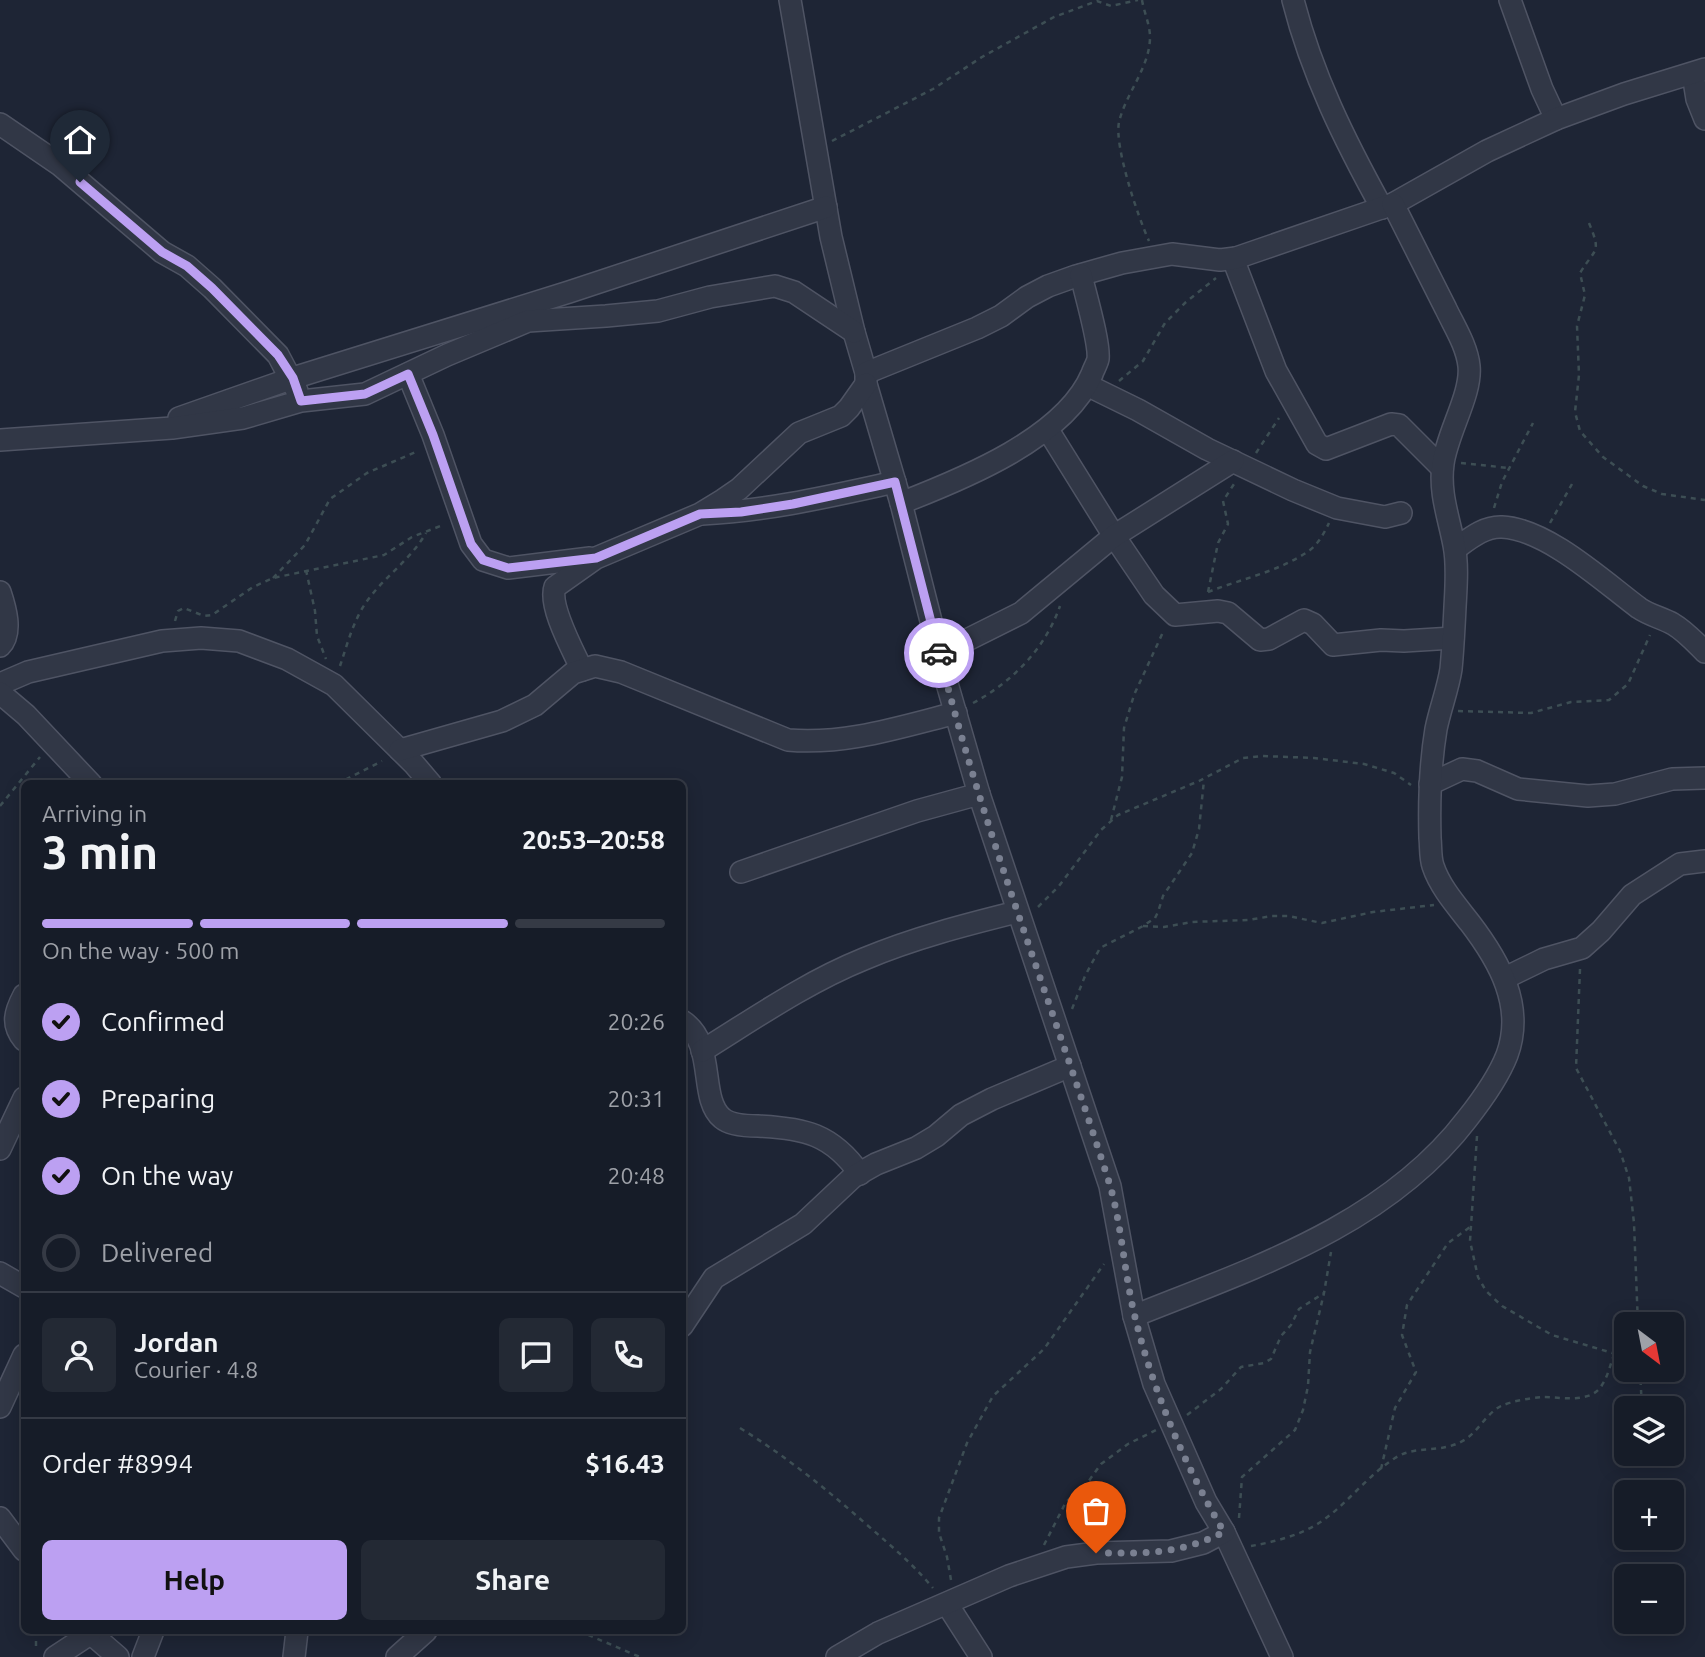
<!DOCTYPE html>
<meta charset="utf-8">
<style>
:root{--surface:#161c28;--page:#232934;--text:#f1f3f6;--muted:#9ea1a8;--line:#353a45;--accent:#bca0f2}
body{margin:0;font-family:Ubuntu,sans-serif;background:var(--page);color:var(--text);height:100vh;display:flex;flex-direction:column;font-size:26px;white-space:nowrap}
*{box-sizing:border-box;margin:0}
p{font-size:23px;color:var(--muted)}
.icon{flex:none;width:38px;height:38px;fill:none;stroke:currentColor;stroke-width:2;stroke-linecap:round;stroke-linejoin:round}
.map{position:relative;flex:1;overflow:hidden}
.panel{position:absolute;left:21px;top:780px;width:665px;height:854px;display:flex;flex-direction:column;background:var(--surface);border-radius:10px;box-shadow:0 4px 18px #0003,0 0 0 2px var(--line)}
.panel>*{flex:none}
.needle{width:46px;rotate:148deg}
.controls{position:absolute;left:1614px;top:1312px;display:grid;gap:14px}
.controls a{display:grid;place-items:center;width:70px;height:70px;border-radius:10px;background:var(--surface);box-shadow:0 4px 18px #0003,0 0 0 2px var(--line);font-size:35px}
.pin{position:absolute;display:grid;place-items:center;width:60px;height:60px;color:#fff;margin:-72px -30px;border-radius:50% 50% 50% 0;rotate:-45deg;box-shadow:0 0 7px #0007}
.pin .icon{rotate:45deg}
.courier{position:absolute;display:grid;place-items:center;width:70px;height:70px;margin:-35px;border:5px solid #bca0f2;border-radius:50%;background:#fff;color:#222;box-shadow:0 2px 9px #0007}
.summary em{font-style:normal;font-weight:600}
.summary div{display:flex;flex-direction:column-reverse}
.summary{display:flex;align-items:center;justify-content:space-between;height:119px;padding:0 21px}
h1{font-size:46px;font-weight:600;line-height:52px}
.bar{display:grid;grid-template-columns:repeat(4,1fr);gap:10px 7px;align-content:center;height:84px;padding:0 21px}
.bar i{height:9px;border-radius:5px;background:var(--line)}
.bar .selected{background:var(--accent)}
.bar p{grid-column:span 4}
.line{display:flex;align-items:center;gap:18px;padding:0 21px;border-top:2px solid var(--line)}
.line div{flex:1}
.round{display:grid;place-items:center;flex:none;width:74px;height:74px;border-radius:10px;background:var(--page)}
ol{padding:0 21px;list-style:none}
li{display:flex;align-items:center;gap:21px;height:77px}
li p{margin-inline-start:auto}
li .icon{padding:7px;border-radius:50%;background:var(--accent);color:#111;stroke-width:4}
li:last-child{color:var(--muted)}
li i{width:38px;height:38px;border:4px solid var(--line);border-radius:50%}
.button{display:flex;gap:14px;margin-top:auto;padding:14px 21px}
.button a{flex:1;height:80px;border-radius:10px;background:var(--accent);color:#111;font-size:28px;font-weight:600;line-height:80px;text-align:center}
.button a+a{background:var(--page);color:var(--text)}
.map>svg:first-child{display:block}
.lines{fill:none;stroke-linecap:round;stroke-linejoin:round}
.minor-casing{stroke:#4f5464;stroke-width:24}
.path{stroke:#3d4e54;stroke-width:2.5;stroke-dasharray:5 5;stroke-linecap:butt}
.minor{stroke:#313746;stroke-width:21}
.done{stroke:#7a8091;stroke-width:7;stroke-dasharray:0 12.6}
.route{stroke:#bca0f2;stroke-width:9}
</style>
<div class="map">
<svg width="1705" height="1657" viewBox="0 0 1705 1657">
<rect width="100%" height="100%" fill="#1e2535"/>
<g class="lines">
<defs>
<g id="minor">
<polyline points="790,0 831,237 854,332 866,373 866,384 901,503 946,680 979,794 1110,1186 1134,1316 1154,1384 1206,1502 1224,1532 1282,1657"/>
<path d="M1293 0C1312 75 1345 141 1382 208"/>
<polyline points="1510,0 1542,89 1556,119"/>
<polyline points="1693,74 1697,99 1705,119"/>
<polyline points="0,124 60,165 162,252 187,266 212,288 278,355 297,391"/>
<polyline points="1236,258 1235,264 1276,371 1317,444 1326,449 1391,424 1399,425 1442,468"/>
<polyline points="866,373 977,328 1001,316 1027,297 1048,286 1076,276 1122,263 1172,254 1220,260 1236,258 1393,204 1487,151 1556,119 1624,94 1705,69"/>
<polyline points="408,374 433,435 471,544 483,560 508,568 590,558"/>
<polyline points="1087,385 1138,410 1207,449 1293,490 1337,508 1385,517 1401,513"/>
<polyline points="179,418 293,378 569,292 826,207"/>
<polyline points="1048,430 1114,536 1154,595 1175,615 1218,611 1228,613 1260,640 1269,639 1304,620 1313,624 1333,645 1381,640 1404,641 1453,638"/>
<polyline points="0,440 172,428 243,418 301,401 365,394 447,355 528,321 606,316 658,311 710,297 775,286 794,292 854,332"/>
<path d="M901 503C963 479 1065 438 1092 374 1093 370 1097 364 1098 359 1100 343 1085 293 1081 275"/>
<path d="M702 514C768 511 831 496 895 482"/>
<path d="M1455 549C1469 539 1484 526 1502 527 1547 529 1604 582 1639 608 1649 615 1662 618 1673 624 1685 631 1695 642 1705 652"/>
<path d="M0 592C5 607 13 633 0 646"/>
<polyline points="939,654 1021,613 1114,536 1233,461"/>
<path d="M582 670C574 652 548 606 555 587L596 558 700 514 723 500 739 489 799 433 841 416 849 408 866 384"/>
<polyline points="0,684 28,672 162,641 201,638 239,641 287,659 334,685 414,764 431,784"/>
<polyline points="0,693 26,715 91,784"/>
<path d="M400 750 502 721 535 705 573 673 595 666 621 672 788 740C846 745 900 727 956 713"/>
<polyline points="1430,784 1462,769 1477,771 1518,789 1588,796 1615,794 1672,779 1705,778"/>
<polyline points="741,872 917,811 979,794"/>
<polyline points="1505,978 1544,959 1582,948 1601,931 1632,895 1680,864 1705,861"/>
<path d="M24 995C15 1012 11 1024 24 1040"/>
<path d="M682 1021C717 1043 698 1098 722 1118 730 1125 747 1126 758 1126 804 1128 832 1134 860 1174"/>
<path d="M702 1051C755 1018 807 982 864 959 914 938 965 925 1017 912"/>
<polyline points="0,1149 24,1098"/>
<polyline points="0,1273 24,1287"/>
<path d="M1134 1316C1254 1268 1386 1225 1467 1119 1482 1100 1498 1078 1507 1055 1525 1006 1499 961 1470 923 1456 905 1440 887 1433 866 1430 857 1431 847 1430 838 1429 802 1430 765 1436 729 1440 709 1448 689 1451 669 1453 649 1454 627 1455 607 1456 588 1458 564 1454 545 1449 518 1439 493 1443 464 1447 433 1472 394 1469 366 1467 346 1454 326 1446 309 1428 274 1411 239 1393 204"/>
<polyline points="682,1326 714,1278 803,1224 853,1177 876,1164 916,1148 936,1136 961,1115 992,1099 1070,1066"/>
<polyline points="0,1407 24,1355"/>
<polyline points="0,1518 24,1550"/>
<polyline points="947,1604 981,1657"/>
<polyline points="88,1631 118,1657"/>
<polyline points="55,1657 90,1634"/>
<polyline points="143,1657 153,1631"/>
<polyline points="294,1657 297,1631"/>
<polyline points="397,1657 426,1631"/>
<polyline points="837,1657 878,1633 1009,1576 1066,1557 1096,1553 1171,1551 1203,1543 1224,1532"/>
</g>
</defs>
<use href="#minor" class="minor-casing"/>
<g class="path">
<path d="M1142 0C1144 12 1150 25 1150 37 1150 67 1126 93 1119 122 1114 146 1138 217 1149 241"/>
<polyline points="832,141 933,89 982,57 1054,17 1097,1 1111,6 1138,0"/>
<path d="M1589 223C1602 254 1595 248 1580 273L1585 295 1577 326 1579 375 1575 412 1580 431 1603 457 1643 486 1662 494 1705 500"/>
<polyline points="1119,381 1143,361 1165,323 1186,302 1216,278"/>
<polyline points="1256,453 1279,418"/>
<polyline points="1461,463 1509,468"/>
<polyline points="1494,508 1502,482 1533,423"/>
<polyline points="1550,523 1572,484"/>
<polyline points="306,570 315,611 317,636 326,659"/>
<polyline points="273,578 305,545 330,499 367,473 418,451"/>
<path d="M1208 592C1241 579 1281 571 1310 550 1319 543 1324 533 1329 523"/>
<polyline points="1208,592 1218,543 1228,524 1223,501 1234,484"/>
<polyline points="175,621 178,611 184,608 204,616 212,615 253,587 273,578 384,555 412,537 443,525"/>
<path d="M340 666C347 645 353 622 365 604 383 577 409 562 426 533"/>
<path d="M973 703C1012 682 1045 649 1060 606"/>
<polyline points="1458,711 1531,713 1571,702 1609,700 1628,684 1650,635"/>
<polyline points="337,784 382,761"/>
<polyline points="0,806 40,757"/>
<polyline points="1111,820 1122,777 1124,728 1134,695 1164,630"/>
<polyline points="1038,907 1059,886 1101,830 1118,815 1199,781 1243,758 1263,756 1314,758 1364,764 1394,773 1411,785"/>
<polyline points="1143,926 1164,927 1192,922 1248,920 1272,916 1288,916 1322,923 1373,912 1434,905"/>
<polyline points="1580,969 1576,1068 1620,1151 1629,1178 1634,1223 1638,1325"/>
<polyline points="1072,1009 1085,976 1100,948 1143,926 1155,918 1158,912 1163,896 1192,853 1199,829 1204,780"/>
<polyline points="1477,1136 1470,1241 1478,1277 1486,1291 1502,1306 1552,1335 1626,1357"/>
<polyline points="1640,1370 1642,1409"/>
<polyline points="1187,1415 1221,1389 1241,1367 1264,1363 1271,1359 1281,1336 1291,1325 1299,1309 1324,1293"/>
<path d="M740 1428C787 1457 825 1488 866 1524 891 1546 912 1563 933 1588"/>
<polyline points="1381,1469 1395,1408 1416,1372 1402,1335 1407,1305 1448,1243 1470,1227"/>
<polyline points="1239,1518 1242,1477 1295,1430 1303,1410 1308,1386 1310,1352 1324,1293 1331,1252"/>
<polyline points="1044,1545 1066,1502 1088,1482 1101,1464 1128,1444 1156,1430"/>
<path d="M1251 1546C1274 1542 1302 1535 1322 1521 1347 1504 1367 1476 1395 1458 1417 1444 1441 1455 1466 1439 1479 1430 1487 1413 1501 1406 1512 1401 1530 1398 1542 1397 1561 1397 1591 1404 1602 1385 1608 1376 1610 1365 1614 1355"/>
<polyline points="951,1580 947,1557 939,1533 939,1518 967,1443 993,1396 1044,1349 1104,1264"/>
<polyline points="36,1631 36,1650"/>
<polyline points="579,1631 640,1657"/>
</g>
<use href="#minor" class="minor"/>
</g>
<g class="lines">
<path class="done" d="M939 653C984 833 1053 1006 1109 1182 1122 1225 1124 1273 1135 1317 1153 1391 1185 1466 1224 1532 1178 1555 1146 1553 1096 1553"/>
<polyline class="route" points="80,182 162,252 187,266 212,288 278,355 293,378 301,401 365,394 408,374 433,435 471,544 483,560 508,568 596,558 700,514 741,512 793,504 895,482 939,653"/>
</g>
</svg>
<div class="controls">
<a><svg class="needle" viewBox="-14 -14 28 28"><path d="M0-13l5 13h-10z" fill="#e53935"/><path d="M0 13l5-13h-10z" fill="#9ea1a8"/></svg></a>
<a><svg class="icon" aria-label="layers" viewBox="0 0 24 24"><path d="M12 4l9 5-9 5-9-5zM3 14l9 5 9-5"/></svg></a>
<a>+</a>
<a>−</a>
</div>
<div class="pin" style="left:1096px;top:1553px;background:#ea580c"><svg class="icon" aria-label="bag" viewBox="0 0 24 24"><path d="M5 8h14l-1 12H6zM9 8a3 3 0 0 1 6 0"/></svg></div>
<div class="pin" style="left:80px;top:182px;background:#1f2937"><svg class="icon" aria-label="home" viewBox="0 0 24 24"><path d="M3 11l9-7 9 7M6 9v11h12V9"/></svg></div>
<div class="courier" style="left:939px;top:653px"><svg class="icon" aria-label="car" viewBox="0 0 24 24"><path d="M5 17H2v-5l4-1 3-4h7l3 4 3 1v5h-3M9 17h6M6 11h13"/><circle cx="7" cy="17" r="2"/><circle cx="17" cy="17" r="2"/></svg></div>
<section class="panel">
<div class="summary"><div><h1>3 min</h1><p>Arriving in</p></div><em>20:53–20:58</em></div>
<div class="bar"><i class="selected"></i><i class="selected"></i><i class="selected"></i><i></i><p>On the way · 500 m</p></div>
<ol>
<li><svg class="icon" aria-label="check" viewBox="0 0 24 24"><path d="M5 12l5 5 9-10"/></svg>Confirmed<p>20:26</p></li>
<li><svg class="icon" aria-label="check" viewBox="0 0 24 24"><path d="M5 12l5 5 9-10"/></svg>Preparing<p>20:31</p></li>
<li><svg class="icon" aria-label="check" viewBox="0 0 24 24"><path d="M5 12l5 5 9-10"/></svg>On the way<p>20:48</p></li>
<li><i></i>Delivered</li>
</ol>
<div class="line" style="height:126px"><a class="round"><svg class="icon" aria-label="person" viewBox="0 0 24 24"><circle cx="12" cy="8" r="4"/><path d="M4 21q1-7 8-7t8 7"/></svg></a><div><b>Jordan</b><p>Courier · 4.8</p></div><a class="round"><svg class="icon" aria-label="chat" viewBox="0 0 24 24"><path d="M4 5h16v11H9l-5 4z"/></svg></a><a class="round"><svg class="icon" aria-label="phone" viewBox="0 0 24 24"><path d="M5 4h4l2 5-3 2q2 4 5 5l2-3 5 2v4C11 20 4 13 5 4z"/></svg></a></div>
<div class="line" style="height:91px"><div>Order #8994</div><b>$16.43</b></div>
<div class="button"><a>Help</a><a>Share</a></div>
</section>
</div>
